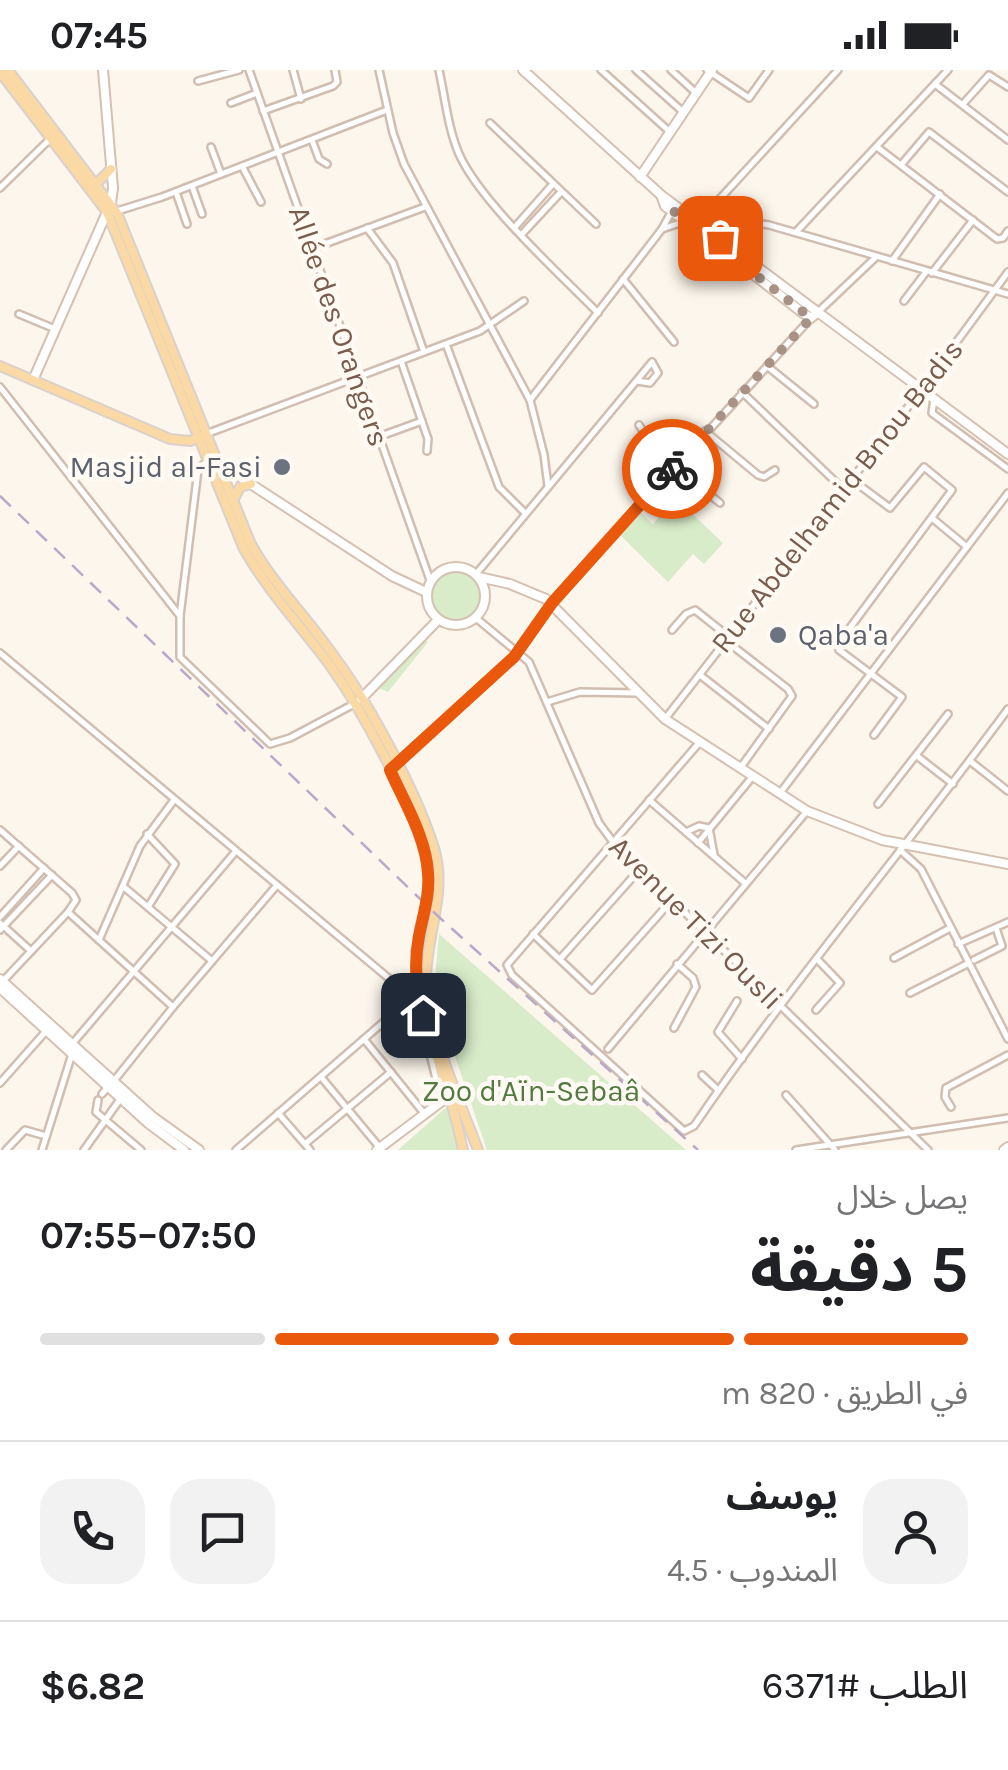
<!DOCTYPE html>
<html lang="ar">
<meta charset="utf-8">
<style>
:root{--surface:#fff;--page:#f2f2f2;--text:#202124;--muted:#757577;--line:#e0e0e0;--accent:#ea580c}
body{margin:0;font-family:Karla,"Noto Sans Arabic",sans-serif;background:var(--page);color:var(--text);direction:rtl;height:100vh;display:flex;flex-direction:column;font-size:38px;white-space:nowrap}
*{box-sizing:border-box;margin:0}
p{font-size:32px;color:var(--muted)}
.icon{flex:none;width:55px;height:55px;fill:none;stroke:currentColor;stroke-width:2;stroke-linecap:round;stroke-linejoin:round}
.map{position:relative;height:1080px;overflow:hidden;direction:ltr}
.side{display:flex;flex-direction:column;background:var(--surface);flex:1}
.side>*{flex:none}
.pin{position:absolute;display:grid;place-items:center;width:85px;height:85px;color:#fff;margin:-42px;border-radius:20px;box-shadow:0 5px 15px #0006}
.courier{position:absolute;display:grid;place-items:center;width:100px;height:100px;margin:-50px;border:8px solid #ea580c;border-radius:50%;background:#fff;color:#222;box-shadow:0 2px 12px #0007}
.headline em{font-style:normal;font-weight:700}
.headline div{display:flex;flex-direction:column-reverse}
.headline{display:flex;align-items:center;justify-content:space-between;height:170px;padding:0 40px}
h1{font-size:65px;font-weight:700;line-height:75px}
.bar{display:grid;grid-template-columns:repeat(4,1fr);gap:15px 10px;align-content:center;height:120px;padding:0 40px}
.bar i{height:12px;border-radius:8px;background:var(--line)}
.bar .active{background:var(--accent)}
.bar p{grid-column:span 4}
.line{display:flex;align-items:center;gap:25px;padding:0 40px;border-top:2px solid var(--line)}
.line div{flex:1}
.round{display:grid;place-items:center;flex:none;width:105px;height:105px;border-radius:30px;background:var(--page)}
.status{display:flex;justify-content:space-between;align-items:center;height:70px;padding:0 50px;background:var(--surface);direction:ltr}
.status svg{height:28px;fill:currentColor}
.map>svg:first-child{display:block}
.green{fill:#d8ecc9}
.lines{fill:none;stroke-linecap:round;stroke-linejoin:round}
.street-casing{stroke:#d1beb0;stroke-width:10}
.secondary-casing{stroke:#d6c0b0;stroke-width:12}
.primary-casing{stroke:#dad1cd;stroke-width:12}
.street{stroke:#fff;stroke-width:5}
.secondary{stroke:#fff;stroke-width:8}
.primary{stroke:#fbd9a5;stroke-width:8}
.rail{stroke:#b9a8c9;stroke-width:2.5;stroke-dasharray:15 10;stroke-linecap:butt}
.done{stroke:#a89285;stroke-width:10;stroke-dasharray:0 18}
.route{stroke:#ea580c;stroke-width:12}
.worship-dot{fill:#6b7280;stroke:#fffaf3;stroke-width:4}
.labels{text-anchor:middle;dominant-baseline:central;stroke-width:9;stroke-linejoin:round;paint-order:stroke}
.street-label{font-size:30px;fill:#7a5c4d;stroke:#fffaf3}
.worship-label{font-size:30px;fill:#5b616d;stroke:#fffaf3;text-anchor:end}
.park-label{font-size:30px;fill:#537a41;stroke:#fffaf3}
</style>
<div class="status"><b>07:45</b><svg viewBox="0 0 49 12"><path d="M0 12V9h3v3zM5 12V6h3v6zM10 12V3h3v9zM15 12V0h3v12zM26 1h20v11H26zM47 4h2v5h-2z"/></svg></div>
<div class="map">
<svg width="1008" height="1080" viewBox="0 0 1008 1080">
<rect width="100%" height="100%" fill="#fdf6ec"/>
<g class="green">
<polygon points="676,428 723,473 704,494 693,484 668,512 616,461 638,440 653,454"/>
<circle cx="455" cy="527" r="26"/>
<polygon points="422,569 428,572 388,622 378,618"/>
<polygon points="439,864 686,1080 487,1080 439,940 434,919"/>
<polygon points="450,1034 467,1080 398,1080"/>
</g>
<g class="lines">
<defs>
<g id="street">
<polyline points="249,0 430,510"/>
<polyline points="293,0 301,29"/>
<polyline points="379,0 393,63 404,94 530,330 544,385 548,416"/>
<path d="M439 0C445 28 448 58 459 84 481 133 559 203 598 243"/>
<polyline points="601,0 670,62"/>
<polyline points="636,0 682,41"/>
<polyline points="671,0 695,22"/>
<polyline points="707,0 749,28 769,0"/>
<polyline points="198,11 239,0"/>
<polyline points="935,14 1008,70"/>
<polyline points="231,33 257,23"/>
<polyline points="963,34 989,5 1008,17"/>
<polyline points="263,41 333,16 337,12 335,0"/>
<polyline points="490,53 596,154"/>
<polyline points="312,70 319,89 327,94"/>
<polyline points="211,77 221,104"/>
<polyline points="877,77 997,169 1003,168 1008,161"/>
<polyline points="901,95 929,62 1008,122"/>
<polyline points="242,96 261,132"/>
<polyline points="192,116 202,144"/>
<polyline points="0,118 51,68"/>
<polyline points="176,122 187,154"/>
<polyline points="114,142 162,127 387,40"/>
<polyline points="705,145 838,0"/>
<polyline points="692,146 705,145 769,155 1008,224"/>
<polyline points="515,157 553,114"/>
<polyline points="367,158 393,193 424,282"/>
<polyline points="662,159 683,152"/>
<polyline points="796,162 948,0"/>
<polyline points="522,164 561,122"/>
<polyline points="311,179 425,137"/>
<polyline points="892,191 940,124"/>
<polyline points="932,203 973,150"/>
<polyline points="623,209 674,272"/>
<polyline points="904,231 926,202"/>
<polyline points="818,242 876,187"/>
<polyline points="19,244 55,259"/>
<polyline points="446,274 499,417 525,443"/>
<polyline points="401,291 428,369 427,381"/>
<polyline points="767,296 814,334"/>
<polyline points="0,317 180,546"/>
<polyline points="742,322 843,419"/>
<polyline points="934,329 932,343 1008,399"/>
<polyline points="530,330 662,159 672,141"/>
<polyline points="639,355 670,401"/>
<polyline points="705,361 758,405 764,407 775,400"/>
<polyline points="206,364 480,261 524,231"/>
<polyline points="378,367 422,351"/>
<polyline points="208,390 198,400 180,546 180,587 270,674 290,668 354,634"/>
<polyline points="675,396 720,433"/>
<polyline points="851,409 890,438 924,397 952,420 838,574 839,580 902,627 874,665"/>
<polyline points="932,448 967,477"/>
<polyline points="476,504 652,292 658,303 650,313 637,311"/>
<polyline points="476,548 529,592 599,753 613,772 928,1080"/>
<polyline points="672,560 686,544 695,540 729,567"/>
<polyline points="725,570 788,619 792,626 741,697"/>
<polyline points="0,583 398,916 409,930 421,936"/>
<polyline points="700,605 769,659"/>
<polyline points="547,632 580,622 638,623"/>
<polyline points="665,649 922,319 1008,202"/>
<path d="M699 673 507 895 512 905 684 1061 694 1056C792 912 905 779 1008 639"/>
<polyline points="917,686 953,714"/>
<polyline points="398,691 514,587 552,533 811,248"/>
<polyline points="970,691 1008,721"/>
<polyline points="780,723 1008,423"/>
<polyline points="649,730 745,813"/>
<polyline points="878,734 948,644"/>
<polyline points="0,760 72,823 76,830 68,842 3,911"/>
<polyline points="686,762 699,756 709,758 714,785"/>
<polyline points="147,764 175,794 148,837"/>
<polyline points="698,773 753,706"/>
<polyline points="900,780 921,799 1008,969"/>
<polyline points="0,796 19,776"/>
<polyline points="124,817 212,891"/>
<polyline points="68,842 173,937"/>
<polyline points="0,847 44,798"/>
<polyline points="0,853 31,881"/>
<polyline points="0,860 52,805"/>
<polyline points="533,864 592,920 672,830"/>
<polyline points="99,870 140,776 174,730"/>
<polyline points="958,874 1008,852"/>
<polyline points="894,888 950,858"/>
<polyline points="560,889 640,799"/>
<polyline points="974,890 1002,876 996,858"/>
<polyline points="398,916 417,920"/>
<polyline points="910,923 969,893"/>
<polyline points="737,931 718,962 742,989"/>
<polyline points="816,940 840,913 817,889"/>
<polyline points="420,942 441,1030"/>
<polyline points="674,958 696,917 693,908 677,894"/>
<polyline points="364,969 423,1042"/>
<polyline points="73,973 236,781"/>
<polyline points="608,979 807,741"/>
<polyline points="702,1005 718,1020"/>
<polyline points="321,1007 380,1078"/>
<polyline points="113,1012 173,937 277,815"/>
<polyline points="0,1013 47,960"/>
<polyline points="102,1024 109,1016"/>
<polyline points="786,1025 835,1080"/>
<polyline points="98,1030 96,1042 141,1080"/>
<polyline points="951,1037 945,1027 946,1018 1008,985"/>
<polyline points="278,1043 310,1080"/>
<polyline points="305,1074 391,1002"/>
<polyline points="6,1080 25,1060 46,1066"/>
<polyline points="42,1080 72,984"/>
<polyline points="84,1080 121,1028"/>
<polyline points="236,1080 409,930"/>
<polyline points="796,1080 1008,1048"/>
</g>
<g id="secondary">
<polyline points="523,0 661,125 1008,384"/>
<polyline points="640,107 712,0"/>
<polyline points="661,125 665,136 803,243 811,248 818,242"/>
<polyline points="33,310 111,133 113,118 103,0"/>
<polyline points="208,390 217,392 392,506 426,522"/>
<circle cx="456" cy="526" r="29"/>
<polyline points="479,507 510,514 546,529 665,649 807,741 882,770 1008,794"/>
<polyline points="361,629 438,550"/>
<polyline points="0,909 153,1047 199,1080"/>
<polyline points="0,918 148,1053 184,1080"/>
<polyline points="377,1080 450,1025"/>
<polyline points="1004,1080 1008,1077"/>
</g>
<g id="primary">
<path d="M8 0 117 143 250 472C273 515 309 549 336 589 370 635 417 723 434 778 448 823 425 868 426 913 426 956 462 1037 478 1080"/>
<path d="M0 2 107 142 243 477C266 519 300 555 329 594 364 643 408 725 425 783 438 828 412 874 417 919 420 941 429 963 436 985 447 1016 456 1047 463 1080"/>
<polyline points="97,113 111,99"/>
<polyline points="0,296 170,369 190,371 204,366"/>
<polyline points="233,431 240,417 251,414"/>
</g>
</defs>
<use href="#street" class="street-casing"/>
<use href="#secondary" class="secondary-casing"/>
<use href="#primary" class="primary-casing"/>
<use href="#street" class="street"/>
<use href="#secondary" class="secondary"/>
<use href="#primary" class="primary"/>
<polyline class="rail" points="0,426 440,848 698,1080"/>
</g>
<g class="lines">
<polyline class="done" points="672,399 811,248 672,140 677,135 720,168"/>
<path class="route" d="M423 945C416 920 414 892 419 866 423 845 430 825 428 803 426 767 404 732 390 700L514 587 552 533 672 399"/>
</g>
<g class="worship-dot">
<circle cx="282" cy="397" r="10"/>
<circle cx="778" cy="565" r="10"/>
</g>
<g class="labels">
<g class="street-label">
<text transform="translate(339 256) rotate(71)">Allée des Orangers</text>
<text transform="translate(837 426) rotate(-52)">Rue Abdelhamid Bnou Badis</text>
<text transform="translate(696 853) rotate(45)">Avenue Tizi Ousli</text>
</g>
<g class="worship-label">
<text x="262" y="397">Masjid al-Fasi</text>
<text x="798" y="565" text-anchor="start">Qaba'a</text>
</g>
<g class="park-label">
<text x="531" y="1021">Zoo d'Aïn-Sebaâ</text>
</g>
</g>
</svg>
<div class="pin" style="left:720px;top:168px;background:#ea580c"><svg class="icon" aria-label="bag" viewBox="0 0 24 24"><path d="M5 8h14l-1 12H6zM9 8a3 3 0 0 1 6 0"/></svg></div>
<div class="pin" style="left:423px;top:945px;background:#1f2937"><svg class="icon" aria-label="home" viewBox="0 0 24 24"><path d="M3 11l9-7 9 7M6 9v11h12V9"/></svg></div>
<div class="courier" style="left:672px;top:399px"><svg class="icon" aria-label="bike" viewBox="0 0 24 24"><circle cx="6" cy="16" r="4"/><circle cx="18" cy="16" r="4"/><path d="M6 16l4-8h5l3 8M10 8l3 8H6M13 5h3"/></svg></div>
</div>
<section class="side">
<div class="headline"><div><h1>5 دقيقة</h1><p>يصل خلال</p></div><em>07:50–07:55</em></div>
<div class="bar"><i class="active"></i><i class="active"></i><i class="active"></i><i></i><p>في الطريق · 820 m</p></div>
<div class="line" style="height:180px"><a class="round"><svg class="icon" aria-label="person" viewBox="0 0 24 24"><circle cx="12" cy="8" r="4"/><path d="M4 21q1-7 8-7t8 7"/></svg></a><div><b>يوسف</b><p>المندوب · 4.5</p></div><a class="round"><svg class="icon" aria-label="chat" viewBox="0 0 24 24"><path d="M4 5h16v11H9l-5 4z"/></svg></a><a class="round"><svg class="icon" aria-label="phone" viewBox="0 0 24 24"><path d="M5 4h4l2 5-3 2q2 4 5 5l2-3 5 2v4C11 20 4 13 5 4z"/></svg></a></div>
<div class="line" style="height:130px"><div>الطلب #6371</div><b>$6.82</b></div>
</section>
